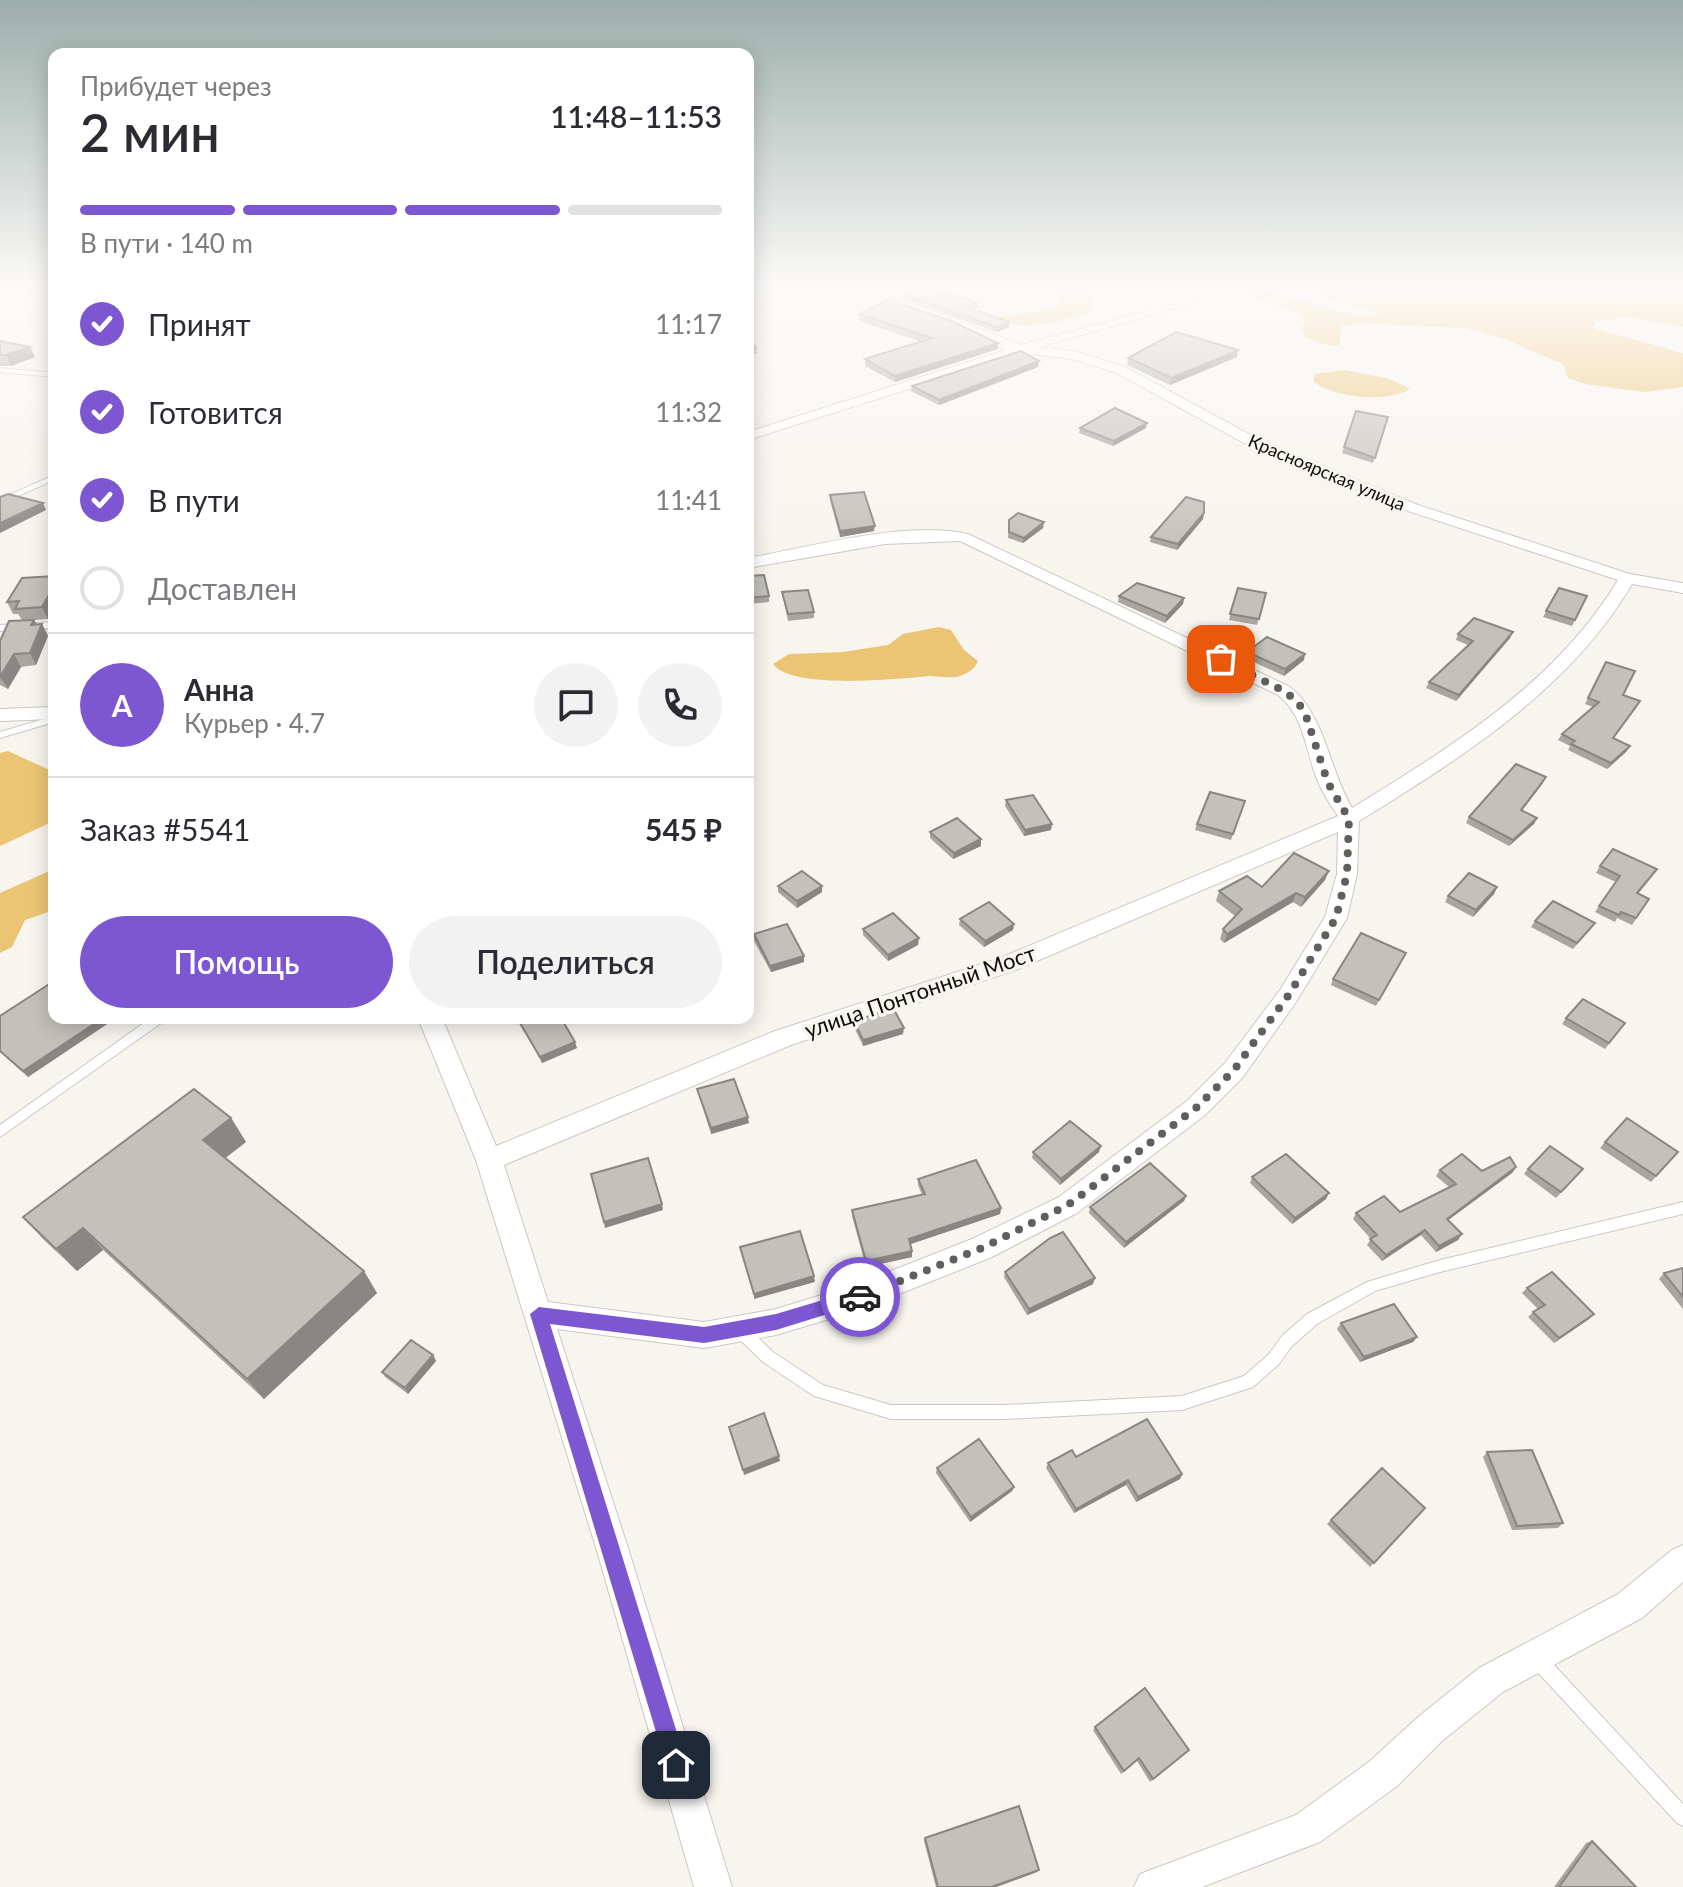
<!DOCTYPE html>
<html lang="ru">
<meta charset="utf-8">
<style>
:root{--surface:#fff;--page:#f2f2f3;--text:#2b2b33;--muted:#7c7c81;--line:#e1e1e2;--accent:#7d57d1}
body{margin:0;font-family:Lato,sans-serif;background:var(--page);color:var(--text);height:100vh;display:flex;flex-direction:column;font-size:30px;white-space:nowrap}
*{box-sizing:border-box;margin:0}
p{font-size:26px;color:var(--muted)}
.icon{flex:none;width:44px;height:44px;fill:none;stroke:currentColor;stroke-width:2;stroke-linecap:round;stroke-linejoin:round}
.map{position:relative;flex:1;overflow:hidden}
.side{position:absolute;left:48px;top:48px;width:706px;height:976px;display:flex;flex-direction:column;background:var(--surface);border-radius:16px;box-shadow:0 4px 20px #0003}
.side>*{flex:none}
.pin{position:absolute;display:grid;place-items:center;width:68px;height:68px;color:#fff;margin:-34px;border-radius:16px;box-shadow:0 4px 12px #0006}
.courier{position:absolute;display:grid;place-items:center;width:80px;height:80px;margin:-40px;border:6px solid #7d57d1;border-radius:50%;background:#fff;color:#222;box-shadow:0 2px 10px #0007}
.head em{font-style:normal;font-weight:600}
.head div{display:flex;flex-direction:column-reverse}
.head{display:flex;align-items:center;justify-content:space-between;height:136px;padding:0 32px}
h1{font-size:52px;font-weight:600;line-height:60px}
.bar{display:grid;grid-template-columns:repeat(4,1fr);gap:12px 8px;align-content:center;height:96px;padding:0 32px}
.bar i{height:10px;border-radius:6px;background:var(--line)}
.bar .selected{background:var(--accent)}
.bar p{grid-column:span 4}
.line{display:flex;align-items:center;gap:20px;padding:0 32px;border-top:2px solid var(--line)}
.line div{flex:1}
.round{display:grid;place-items:center;flex:none;width:84px;height:84px;border-radius:42px;background:var(--page)}
ol{padding:0 32px;list-style:none}
li{display:flex;align-items:center;gap:24px;height:88px}
li p{margin-inline-start:auto}
li .icon{padding:8px;border-radius:50%;background:var(--accent);color:#fff;stroke-width:4}
li:last-child{color:var(--muted)}
li i{width:44px;height:44px;border:4px solid var(--line);border-radius:50%}
.cta{display:flex;gap:16px;margin-top:auto;padding:16px 32px}
.cta a{flex:1;height:92px;border-radius:48px;background:var(--accent);color:#fff;font-size:32px;font-weight:600;line-height:92px;text-align:center}
.cta a+a{background:var(--page);color:var(--text)}
.map>svg:first-child{display:block}
.green{fill:#ecc574}
.lines{fill:none;stroke-linecap:round;stroke-linejoin:round}
.lane-casing{stroke:#cbc8c3;stroke-width:2}
.street-casing{stroke:#cbc8c3;stroke-width:2}
.lane{fill:#fff;fill-rule:evenodd}
.street{fill:#fff;fill-rule:evenodd}
.wall{fill:#a9a6a1}
.shaded-wall{fill:#898783}
.building{fill:#c4c1bb;stroke:#898783;stroke-width:2}
.route{fill:#7d57d1}
.done{stroke:#615f5c;stroke-width:8;stroke-dasharray:0 14.4}
.labels{text-anchor:middle;dominant-baseline:central;stroke-width:7;stroke-linejoin:round;paint-order:stroke}
.far-street-label{font-size:18px;fill:#0f0e0d;stroke:#f8f5ef}
.street-label{font-size:22px;fill:#0f0e0d;stroke:#f8f5ef}
</style>
<div class="map">
<svg width="1683" height="1887" viewBox="0 0 1683 1887">
<rect width="100%" height="100%" fill="#f8f5ef"/>
<g class="green">
<path d="M1047 287 1082 288 1093 301 1088 313C1057 322 1024 333 993 317L1053 310 1060 304 1055 292Z"/>
<path d="M1319 287H1683V327L1626 317 1596 322 1593 328 1683 353V387L1645 392 1585 384 1568 378 1563 364 1502 338 1465 328 1358 323 1342 326 1339 347C1325 344 1310 343 1301 331L1306 319C1286 304 1264 304 1243 294L1242 288C1291 288 1334 322 1384 314L1325 298Z"/>
<path d="M1345 370 1390 379 1410 389C1386 403 1336 398 1314 382V374Z"/>
<path d="M939 627 951 630 964 650 978 661C975 669 968 673 960 676 951 679 938 676 929 676 897 679 792 690 773 664L789 654 843 652 888 645 903 634Z"/>
<polygon points="8,751 54,772 54,821 0,846 0,753"/>
<polygon points="54,869 54,910 25,920 12,947 0,953 0,893"/>
</g>
<g class="lines">
<defs>
<g id="lane">
<polygon points="0,368 54,373 54,377 0,372"/>
<polygon points="54,475 54,480 0,504 0,499"/>
<polygon points="54,622 54,628 0,631 0,625"/>
<polygon points="54,716 54,722 0,738 0,732"/>
<polygon points="151,1018 166,1018 164,1021 0,1137 0,1125"/>
<polygon points="1683,1202 1683,1214 1440,1272 1375,1291 1317,1324 1292,1346 1279,1364 1253,1387 1182,1410 1004,1419 891,1419 814,1396 763,1362 735,1335 733,1330 735,1325 740,1323 745,1325 773,1352 823,1385 891,1405 1004,1405 1182,1396 1244,1376 1269,1354 1282,1336 1307,1314 1367,1282 1440,1260"/>
<polygon points="1537,1651 1543,1653 1683,1804 1683,1826 1677,1823 1531,1665 1529,1659 1531,1653"/>
</g>
<g id="street">
<path d="M840 287H856L958 320 1021 345 1200 297V301L1039 347 1073 351 1123 366 1256 438 1418 505 1630 574 1683 583V593L1632 584C1570 690 1461 758 1359 821L1357 874 1347 918 1296 1002 1243 1077 1205 1115 1077 1213 992 1257 859 1310 776 1335 704 1348 557 1329 629 1551 732 1887H694L597 1551 476 1160 418 1018H442L496 1146 775 1031 1000 958 1338 816C1331 806 1324 795 1319 784 1305 753 1306 717 1278 695L960 541 885 544 748 568V558C810 547 907 520 968 534L1290 687C1325 715 1329 769 1352 808 1451 747 1557 682 1618 580L1408 511 1246 444 1115 372 1072 359 1022 353 748 440V432L1006 350 950 324ZM1338 832 1337 874 1325 917 1280 990 1225 1063 1187 1101 1059 1197 972 1239 858 1284 776 1309 704 1322 548 1302 504 1165 791 1045 1016 970Z"/>
<polygon points="54,707 54,719 0,721 0,709"/>
<polygon points="1683,1545 1683,1582 1642,1618 1503,1692 1442,1741 1396,1787 1320,1842 1202,1887 1134,1887 1140,1874 1296,1815 1370,1761 1418,1717 1479,1668 1618,1594 1672,1550"/>
</g>
</defs>
<use href="#lane" class="lane-casing"/>
<use href="#street" class="street-casing"/>
<use href="#lane" class="lane"/>
<use href="#street" class="street"/>
</g>
<g class="wall">
<polygon points="903,294 977,302 977,307 973,309 1009,322 1009,327 997,332 903,299"/>
<polygon points="859,314 998,349 895,382 865,366 865,359 922,342 859,321"/>
<polygon points="0,341 35,357 11,366 0,366"/>
<polygon points="1237,357 1170,385 1127,365 1128,358"/>
<polygon points="1038,367 939,405 911,391 912,386"/>
<polygon points="1356,411 1388,417 1373,463 1342,453"/>
<polygon points="1080,428 1146,428 1113,446 1079,433"/>
<polygon points="830,495 874,531 840,537 830,500"/>
<polygon points="1204,513 1203,519 1177,550 1150,542 1151,537"/>
<polygon points="1009,520 1043,528 1023,543 1008,538"/>
<polygon points="54,576 48,619 34,620 37,625 42,624 48,636 36,665 21,667 8,689 0,685 0,641 22,620 18,614 13,614 7,602"/>
<polygon points="748,576 769,596 769,602 748,604"/>
<polygon points="1238,588 1266,593 1257,625 1229,620"/>
<polygon points="1559,588 1587,596 1572,626 1543,617"/>
<polygon points="782,592 814,612 814,618 788,621"/>
<polygon points="1119,596 1184,598 1183,604 1165,623 1118,602"/>
<polygon points="1458,634 1510,638 1456,701 1426,688 1429,682 1468,645 1456,640"/>
<polygon points="1247,652 1304,660 1284,676 1245,658"/>
<polygon points="1606,662 1623,695 1637,707 1614,738 1630,746 1626,752 1607,769 1568,750 1570,746 1558,740 1562,734 1593,707 1585,704"/>
<polygon points="1543,783 1522,810 1537,818 1534,824 1509,846 1466,823 1469,817"/>
<polygon points="1006,800 1051,830 1024,836 1005,806"/>
<polygon points="1245,801 1231,840 1195,830 1197,824"/>
<polygon points="930,832 981,839 981,846 953,859 930,838"/>
<polygon points="1600,866 1653,875 1638,894 1649,899 1632,925 1617,918 1615,922 1595,912 1616,882 1596,873"/>
<polygon points="1325,880 1301,907 1293,902 1224,943 1220,939 1223,929 1235,916 1216,901 1219,891"/>
<polygon points="778,886 822,892 797,908 778,892"/>
<polygon points="1497,887 1494,894 1473,917 1445,902 1448,896"/>
<polygon points="960,919 1014,924 1013,930 984,947 959,925"/>
<polygon points="1535,921 1591,929 1573,949 1531,927"/>
<polygon points="863,929 918,945 888,961 863,935"/>
<polygon points="754,934 804,956 804,962 771,972 754,941"/>
<polygon points="1406,953 1376,1006 1331,985 1333,979"/>
<polygon points="0,1016 54,1018 116,1018 28,1077 0,1052"/>
<polygon points="517,1018 575,1018 564,1023 577,1048 542,1063"/>
<polygon points="1566,1018 1625,1023 1605,1049 1562,1024"/>
<polygon points="854,1021 903,1034 863,1046 854,1027"/>
<polygon points="697,1089 749,1123 711,1134"/>
<polygon points="231,1118 246,1142 225,1158 377,1293 264,1399 103,1250 77,1271 43,1239 23,1217"/>
<polygon points="1605,1142 1678,1152 1651,1182 1600,1148"/>
<polygon points="1033,1152 1099,1152 1060,1185 1032,1158"/>
<polygon points="1516,1167 1512,1173 1448,1220 1462,1234 1458,1240 1436,1252 1421,1235 1382,1261 1367,1245 1371,1239 1353,1219 1356,1213 1400,1212 1449,1187 1436,1176 1440,1170 1482,1171"/>
<polygon points="1528,1169 1583,1169 1556,1198 1524,1174"/>
<polygon points="1252,1177 1326,1199 1292,1224 1250,1183"/>
<polygon points="918,1179 1001,1208 1000,1214 910,1244 912,1257 866,1267 852,1216 852,1210 922,1195 918,1185"/>
<polygon points="1186,1196 1184,1201 1124,1248 1089,1213 1090,1207"/>
<polygon points="1683,1268 1683,1309 1659,1279 1664,1273"/>
<polygon points="1005,1272 1093,1284 1027,1315 1004,1277"/>
<polygon points="1527,1288 1594,1314 1589,1319 1554,1343 1528,1317 1533,1312 1538,1309 1522,1293"/>
<polygon points="1341,1323 1417,1337 1413,1342 1360,1362 1337,1329"/>
<polygon points="433,1355 436,1361 408,1394 385,1377 382,1372"/>
<polygon points="1487,1452 1563,1523 1558,1528 1512,1530 1483,1457"/>
<polygon points="1076,1457 1182,1474 1180,1479 1136,1502 1126,1485 1074,1513 1046,1468 1048,1463"/>
<polygon points="937,1468 1014,1487 1012,1491 970,1522 936,1473"/>
<polygon points="1425,1508 1370,1567 1327,1524 1331,1520"/>
<polygon points="1095,1727 1186,1753 1150,1782 1137,1761 1121,1774 1093,1730"/>
<polygon points="925,1838 1037,1872 996,1887 936,1887 924,1841"/>
<polygon points="1592,1841 1636,1887 1554,1887 1586,1843"/>
</g>
<g class="shaded-wall">
<polygon points="977,302 977,307 966,312 967,307"/>
<polygon points="1009,322 1009,327 997,332 997,327"/>
<polygon points="998,343 998,349 895,382 895,376"/>
<polygon points="30,347 35,357 11,366 6,355"/>
<polygon points="756,348 757,353 748,357 748,351"/>
<polygon points="1238,350 1237,357 1170,385 1172,378"/>
<polygon points="1039,361 1038,367 939,405 939,400"/>
<polygon points="1147,423 1146,428 1113,446 1114,441"/>
<polygon points="43,503 46,510 0,533 0,523"/>
<polygon points="1204,513 1203,519 1177,550 1178,544"/>
<polygon points="1044,522 1043,528 1023,543 1024,538"/>
<polygon points="875,526 874,531 840,537 840,531"/>
<polygon points="54,586 54,609 48,619 42,607"/>
<polygon points="1184,598 1183,604 1165,623 1167,616"/>
<polygon points="34,620 40,630 42,624 48,636 36,665 30,653 31,625"/>
<polygon points="1513,632 1510,638 1456,701 1459,695"/>
<polygon points="14,654 21,667 8,689 0,677"/>
<polygon points="1305,654 1304,660 1284,676 1285,669"/>
<polygon points="1630,746 1626,752 1607,769 1611,763"/>
<polygon points="1546,777 1543,783 1518,816 1521,810"/>
<polygon points="1537,818 1534,824 1509,846 1513,840"/>
<polygon points="1052,824 1051,830 1024,836 1025,830"/>
<polygon points="981,839 981,846 953,859 954,853"/>
<polygon points="1329,871 1325,880 1301,907 1305,897"/>
<polygon points="822,886 822,892 797,908 797,901"/>
<polygon points="1497,887 1494,894 1473,917 1476,910"/>
<polygon points="1296,893 1293,902 1224,943 1227,934"/>
<polygon points="1014,924 1013,930 984,947 985,941"/>
<polygon points="919,938 918,945 888,961 888,955"/>
<polygon points="804,956 804,962 771,972 770,966"/>
<polygon points="103,1018 116,1018 28,1077 23,1071"/>
<polygon points="561,1018 575,1018 562,1024"/>
<polygon points="904,1028 903,1034 863,1046 863,1040"/>
<polygon points="575,1042 577,1048 542,1063 540,1057"/>
<polygon points="748,1117 749,1123 711,1134 711,1128"/>
<polygon points="231,1118 246,1142 219,1163 203,1140"/>
<polygon points="1101,1146 1099,1152 1060,1185 1061,1179"/>
<polygon points="1516,1167 1512,1173 1443,1224 1447,1219"/>
<polygon points="1329,1193 1326,1199 1292,1224 1295,1218"/>
<polygon points="1186,1196 1184,1201 1124,1248 1126,1242"/>
<polygon points="662,1204 663,1210 605,1228 604,1222"/>
<polygon points="1001,1208 1000,1214 908,1245 909,1239"/>
<polygon points="83,1228 103,1250 77,1271 56,1249"/>
<polygon points="1425,1230 1421,1235 1382,1261 1386,1255"/>
<polygon points="1462,1234 1458,1240 1436,1252 1439,1246"/>
<polygon points="912,1251 912,1257 866,1267 866,1261"/>
<polygon points="364,1271 377,1293 264,1399 247,1379"/>
<polygon points="814,1276 815,1282 754,1299 754,1294"/>
<polygon points="1095,1278 1093,1284 1027,1315 1029,1309"/>
<polygon points="1594,1314 1589,1319 1554,1343 1559,1338"/>
<polygon points="1417,1337 1413,1342 1360,1362 1364,1357"/>
<polygon points="433,1355 436,1361 408,1394 405,1388"/>
<polygon points="779,1456 780,1461 744,1475 743,1470"/>
<polygon points="1182,1474 1180,1479 1136,1502 1138,1497"/>
<polygon points="1128,1480 1126,1485 1074,1513 1076,1509"/>
<polygon points="1014,1487 1012,1491 970,1522 971,1517"/>
<polygon points="1039,1870 1037,1872 996,1887 991,1887"/>
</g>
<g class="building">
<polygon points="918,287 924,287 977,302 967,307 1009,322 997,327 903,294"/>
<polygon points="888,300 949,320 998,343 895,376 865,359 932,338 859,314"/>
<polygon points="748,332 756,348 748,351"/>
<polygon points="1176,332 1238,350 1172,378 1128,358"/>
<polygon points="0,341 30,347 6,355 0,355"/>
<polygon points="1021,351 1039,361 939,400 912,386"/>
<polygon points="1115,408 1147,423 1114,441 1080,428"/>
<polygon points="1356,411 1388,417 1375,458 1344,447"/>
<polygon points="864,492 875,526 840,531 830,495"/>
<polygon points="8,494 43,503 0,523 0,497"/>
<polygon points="1186,497 1204,502 1204,513 1178,544 1151,537"/>
<polygon points="1018,513 1044,522 1024,538 1009,532 1009,520"/>
<polygon points="764,575 769,596 748,598 748,576"/>
<polygon points="54,576 54,586 42,607 15,609 19,601 7,602 22,578"/>
<polygon points="1137,583 1184,598 1167,616 1119,596"/>
<polygon points="1238,588 1266,593 1259,619 1230,614"/>
<polygon points="1559,588 1587,596 1575,620 1546,611"/>
<polygon points="808,590 814,612 788,614 782,592"/>
<polygon points="1474,618 1513,632 1459,695 1429,682 1473,641 1458,634"/>
<polygon points="34,620 31,625 42,624 30,653 14,654 0,677 0,641 9,621"/>
<polygon points="1267,637 1305,654 1285,669 1247,652"/>
<polygon points="1606,662 1635,671 1623,695 1640,701 1613,738 1630,746 1611,763 1571,744 1575,741 1562,734 1599,702 1588,698"/>
<polygon points="1516,764 1546,777 1521,810 1537,818 1513,840 1469,817"/>
<polygon points="1210,792 1245,801 1233,834 1197,824"/>
<polygon points="1033,795 1052,824 1025,830 1006,800"/>
<polygon points="957,818 981,839 954,853 930,832"/>
<polygon points="1613,849 1657,869 1637,893 1649,899 1636,918 1621,912 1619,915 1599,906 1620,876 1600,866"/>
<polygon points="1294,853 1329,871 1305,897 1296,893 1227,934 1223,929 1242,909 1219,891 1247,876 1262,887"/>
<polygon points="802,871 822,886 797,901 778,886"/>
<polygon points="1469,873 1497,887 1476,910 1448,896"/>
<polygon points="1553,901 1595,923 1577,943 1535,921"/>
<polygon points="989,902 1014,924 985,941 960,919"/>
<polygon points="893,913 919,938 888,955 863,929"/>
<polygon points="787,924 804,956 770,966 754,934"/>
<polygon points="1361,933 1406,953 1379,1000 1333,979"/>
<polygon points="54,981 54,1018 103,1018 23,1071 0,1051 0,1016"/>
<polygon points="1583,999 1625,1023 1609,1043 1566,1018"/>
<polygon points="893,1008 904,1028 863,1040 854,1021"/>
<polygon points="517,1018 561,1018 575,1042 540,1057"/>
<polygon points="734,1079 748,1117 711,1128 697,1089"/>
<polygon points="194,1089 231,1118 203,1140 364,1271 247,1379 83,1228 56,1249 23,1217"/>
<polygon points="1627,1118 1678,1152 1656,1176 1605,1142"/>
<polygon points="1070,1121 1101,1146 1061,1179 1033,1152"/>
<polygon points="1550,1146 1583,1169 1561,1192 1528,1169"/>
<polygon points="1286,1154 1329,1193 1295,1218 1252,1177"/>
<polygon points="1462,1154 1482,1171 1510,1157 1516,1167 1447,1219 1462,1234 1439,1246 1425,1230 1386,1255 1370,1239 1377,1235 1356,1213 1384,1196 1400,1212 1456,1184 1440,1170"/>
<polygon points="648,1158 662,1204 604,1222 591,1174"/>
<polygon points="976,1160 1001,1208 909,1239 912,1251 866,1261 852,1210 925,1194 918,1179"/>
<polygon points="1150,1163 1186,1196 1126,1242 1090,1207"/>
<polygon points="800,1231 814,1276 754,1294 740,1247"/>
<polygon points="1063,1232 1095,1278 1029,1309 1005,1272 1050,1238"/>
<polygon points="1683,1268 1683,1297 1664,1273"/>
<polygon points="1552,1272 1594,1314 1559,1338 1533,1312 1545,1305 1527,1288"/>
<polygon points="1394,1304 1417,1337 1364,1357 1341,1323"/>
<polygon points="411,1340 433,1355 405,1388 382,1372"/>
<polygon points="764,1413 779,1456 743,1470 729,1427"/>
<polygon points="1147,1419 1182,1474 1138,1497 1128,1480 1076,1509 1048,1463 1072,1450 1076,1457"/>
<polygon points="979,1439 1014,1487 971,1517 937,1468"/>
<polygon points="1532,1450 1563,1523 1517,1526 1487,1452"/>
<polygon points="1382,1468 1425,1508 1374,1563 1331,1520"/>
<polygon points="1145,1688 1189,1750 1153,1779 1139,1758 1124,1771 1095,1727"/>
<polygon points="1019,1806 1039,1870 991,1887 938,1887 925,1838"/>
<polygon points="1592,1841 1636,1887 1559,1887"/>
</g>
<linearGradient id="sky" x2="0" y2="1"><stop stop-color="#9caeaa"/><stop offset="0.52" stop-color="#fcfaf8"/><stop offset="1" stop-color="#fcfaf8" stop-opacity="0"/></linearGradient>
<rect width="1683" height="551" fill="url(#sky)"/>
<polygon class="route" points="860,1289 868,1297 860,1304 776,1330 704,1343 550,1324 687,1765 684,1772 676,1775 669,1772 666,1765 530,1314 539,1307 704,1327 776,1314"/>
<g class="lines">
<polyline class="done" points="860,1297 982,1248 1068,1205 1196,1108 1234,1070 1252,1045 1288,996 1336,918 1347,874 1349,819 1328,783 1306,716 1298,702 1284,691 1221,659"/>
</g>
<g class="labels">
<g class="far-street-label">
<text transform="translate(1327 472) rotate(23)">Красноярская улица</text>
</g>
<g class="street-label">
<text transform="translate(920 991) rotate(-19)">улица Понтонный Мост</text>
</g>
</g>
</svg>
<div class="pin" style="left:1221px;top:659px;background:#ea580c"><svg class="icon" aria-label="bag" viewBox="0 0 24 24"><path d="M5 8h14l-1 12H6zM9 8a3 3 0 0 1 6 0"/></svg></div>
<div class="pin" style="left:676px;top:1765px;background:#1f2937"><svg class="icon" aria-label="home" viewBox="0 0 24 24"><path d="M3 11l9-7 9 7M6 9v11h12V9"/></svg></div>
<div class="courier" style="left:860px;top:1297px"><svg class="icon" aria-label="car" viewBox="0 0 24 24"><path d="M5 17H2v-5l4-1 3-4h7l3 4 3 1v5h-3M9 17h6M6 11h13"/><circle cx="7" cy="17" r="2"/><circle cx="17" cy="17" r="2"/></svg></div>
<section class="side">
<div class="head"><div><h1>2 мин</h1><p>Прибудет через</p></div><em>11:48–11:53</em></div>
<div class="bar"><i class="selected"></i><i class="selected"></i><i class="selected"></i><i></i><p>В пути · 140 m</p></div>
<ol>
<li><svg class="icon" aria-label="check" viewBox="0 0 24 24"><path d="M5 12l5 5 9-10"/></svg>Принят<p>11:17</p></li>
<li><svg class="icon" aria-label="check" viewBox="0 0 24 24"><path d="M5 12l5 5 9-10"/></svg>Готовится<p>11:32</p></li>
<li><svg class="icon" aria-label="check" viewBox="0 0 24 24"><path d="M5 12l5 5 9-10"/></svg>В пути<p>11:41</p></li>
<li><i></i>Доставлен</li>
</ol>
<div class="line" style="height:144px"><b class="round" style="background:var(--accent);color:#fff">А</b><div><b>Анна</b><p>Курьер · 4.7</p></div><a class="round"><svg class="icon" aria-label="chat" viewBox="0 0 24 24"><path d="M4 5h16v11H9l-5 4z"/></svg></a><a class="round"><svg class="icon" aria-label="phone" viewBox="0 0 24 24"><path d="M5 4h4l2 5-3 2q2 4 5 5l2-3 5 2v4C11 20 4 13 5 4z"/></svg></a></div>
<div class="line" style="height:104px"><div>Заказ #5541</div><b>545 ₽</b></div>
<div class="cta"><a>Помощь</a><a>Поделиться</a></div>
</section>
</div>
